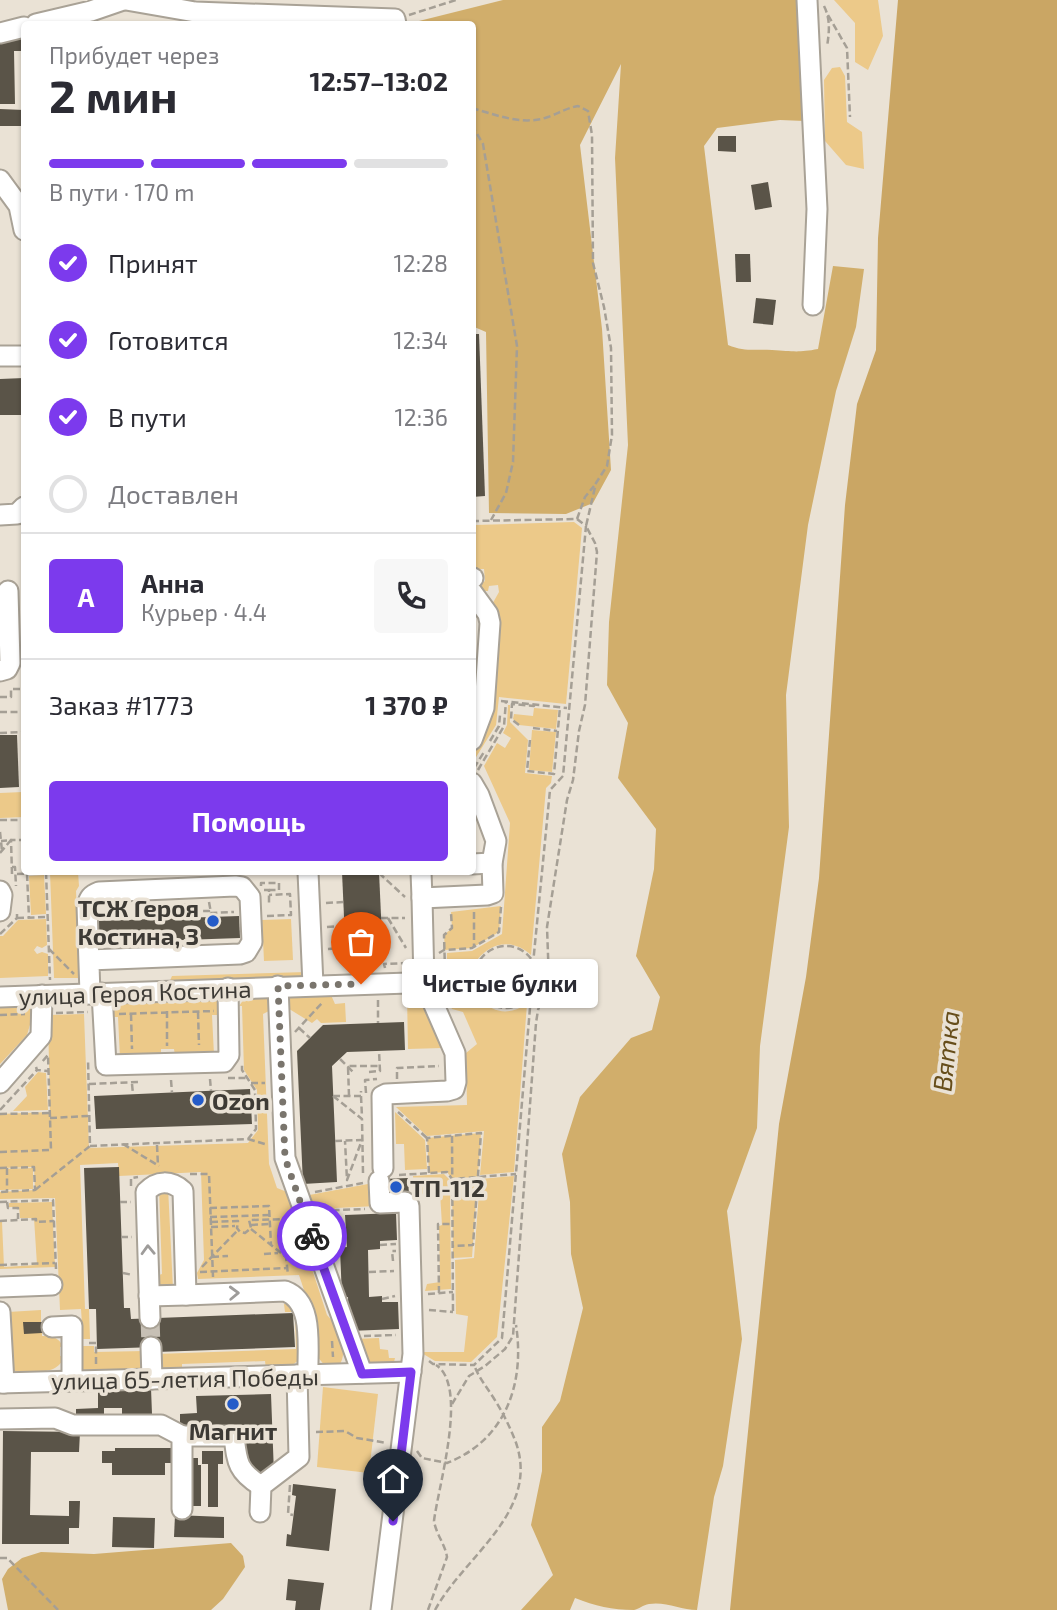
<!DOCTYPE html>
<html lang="ru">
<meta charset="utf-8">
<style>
:root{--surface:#fff;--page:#f7f7f7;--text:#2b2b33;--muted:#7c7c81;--line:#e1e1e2;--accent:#7c3aed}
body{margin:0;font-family:"Exo 2",sans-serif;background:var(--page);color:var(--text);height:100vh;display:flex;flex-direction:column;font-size:26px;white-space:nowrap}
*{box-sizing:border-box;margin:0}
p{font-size:23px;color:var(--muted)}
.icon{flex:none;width:38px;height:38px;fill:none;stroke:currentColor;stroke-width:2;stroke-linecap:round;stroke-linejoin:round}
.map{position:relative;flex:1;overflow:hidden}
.drawer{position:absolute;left:21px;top:21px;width:455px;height:854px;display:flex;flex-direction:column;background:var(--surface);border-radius:7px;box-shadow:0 2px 5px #0004}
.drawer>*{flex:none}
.pin{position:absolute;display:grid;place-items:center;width:60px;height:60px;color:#fff;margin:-72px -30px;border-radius:50% 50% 50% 0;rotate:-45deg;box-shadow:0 0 7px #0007}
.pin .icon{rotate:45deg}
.courier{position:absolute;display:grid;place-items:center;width:70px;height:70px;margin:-35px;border:5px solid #7c3aed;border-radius:50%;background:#fff;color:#222;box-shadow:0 2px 9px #0007}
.bubble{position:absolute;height:49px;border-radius:7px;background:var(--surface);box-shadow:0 2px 5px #0004;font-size:23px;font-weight:700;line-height:49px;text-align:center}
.headline em{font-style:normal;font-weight:700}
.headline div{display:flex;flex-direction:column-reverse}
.headline{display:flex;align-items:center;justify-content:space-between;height:119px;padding:0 28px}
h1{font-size:46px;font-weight:700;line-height:52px}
.bar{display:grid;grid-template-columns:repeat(4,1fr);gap:10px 7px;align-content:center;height:84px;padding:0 28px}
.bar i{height:9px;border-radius:5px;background:var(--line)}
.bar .active{background:var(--accent)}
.bar p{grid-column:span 4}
.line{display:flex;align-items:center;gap:18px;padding:0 28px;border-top:2px solid var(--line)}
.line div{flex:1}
.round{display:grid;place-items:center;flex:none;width:74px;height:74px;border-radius:7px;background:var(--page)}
ol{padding:0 28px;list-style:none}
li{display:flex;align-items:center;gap:21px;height:77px}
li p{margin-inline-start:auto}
li .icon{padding:7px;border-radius:50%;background:var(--accent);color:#fff;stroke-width:4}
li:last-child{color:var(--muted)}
li i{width:38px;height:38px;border:4px solid var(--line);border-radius:50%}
.cta{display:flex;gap:14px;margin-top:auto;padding:14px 28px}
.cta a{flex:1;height:80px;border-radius:7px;background:var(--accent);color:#fff;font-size:28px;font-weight:700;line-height:80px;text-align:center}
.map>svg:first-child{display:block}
.green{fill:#ecc989}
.forest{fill:#d1ae6b}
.water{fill:#caa664}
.building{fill:#5a5448}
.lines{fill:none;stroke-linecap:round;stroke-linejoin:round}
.minor-tunnel{stroke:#c7c0b5;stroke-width:19;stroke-dasharray:19 10;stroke-linecap:butt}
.minor-casing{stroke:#a9a296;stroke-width:23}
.path{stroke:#a59f95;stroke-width:2.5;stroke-dasharray:7 3.5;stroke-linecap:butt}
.minor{stroke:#fff;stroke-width:19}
.oneway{stroke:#9e9c9a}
.done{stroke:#7a756d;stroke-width:7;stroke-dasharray:0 12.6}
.route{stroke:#7c3aed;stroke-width:9}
.poi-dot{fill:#245bc8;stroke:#eae2d5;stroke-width:2.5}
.labels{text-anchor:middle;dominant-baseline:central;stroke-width:7;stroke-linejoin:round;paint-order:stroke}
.poi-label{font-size:24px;font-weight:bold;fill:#3d3a35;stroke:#eae2d5;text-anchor:start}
.street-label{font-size:24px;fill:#3d3a35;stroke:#eae2d5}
.water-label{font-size:26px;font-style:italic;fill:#664d1a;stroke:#eae2d5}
</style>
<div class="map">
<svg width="1057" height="1610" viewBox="0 0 1057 1610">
<rect width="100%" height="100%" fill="#eae2d5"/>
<g class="green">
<polygon points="834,0 878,0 883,36 868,70 855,62 855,23"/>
<polygon points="840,67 845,76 847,122 862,132 864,169 846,165 825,141 824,80 832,68"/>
<polygon points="574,522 582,528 566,704 499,697 496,725 473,762 490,608 499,592 498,585 489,586 488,591 481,591 482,583 485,581 484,569 475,569 475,525"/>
<path d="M508 705H510V722L528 740 525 773 552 776 551 783 546 788 531 955C513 939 492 941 477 960L447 961V953L472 951 502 934 510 823 484 766 497 743 505 748 511 738 503 733 507 725Z"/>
<polygon points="534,708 558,710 556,729 519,725 513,719 514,714 533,716"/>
<polygon points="532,730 556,732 552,772 529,770"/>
<polygon points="21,736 24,736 24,817 0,818 0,793 23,792"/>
<polygon points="50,872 78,872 79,886 76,891 80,978 54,978"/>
<polygon points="44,875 46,914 31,915 29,876"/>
<polygon points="501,906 499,932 472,948 445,950 444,935 452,928 451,912"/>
<polygon points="46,919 47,945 42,948 37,946 34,950 37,954 42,952 48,954 48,976 0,978 0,936 3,936 18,920"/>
<polygon points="291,919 293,960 264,961 262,920"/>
<polygon points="307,972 303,977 297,979 169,983 172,976"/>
<polygon points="421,989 423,997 442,1048 408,1049 407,995 409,992"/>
<polygon points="331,995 335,1004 345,1003 346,1022 321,1023 317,1019 312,1023 286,1007 286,997"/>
<path d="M266 997 270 999 271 1010 263 1014 269 1164 277 1188 287 1192 327 1315C339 1327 350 1353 338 1367H326L316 1355 312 1314 299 1275 198 1279 197 1273 204 1260 201 1172 119 1176 118 1163 80 1165 85 1309H89L90 1339H83L81 1309 60 1310 55 1198 0 1199V1192L35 1190 34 1167 0 1168V1114L50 1112 48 1015 84 1014 89 1148 248 1143 258 1130 257 1090 244 1070 242 1006H239L244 999Z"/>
<polygon points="215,999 220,1000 224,1015 212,1015 214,1055 175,1056 174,1049 161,1049 161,1057 120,1058 118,1017 107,1017 110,1005 115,1003"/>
<path d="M480 999C494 1014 510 1015 527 1004L514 1172 480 1175 484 1131 427 1136 396 1107 467 1105 466 1053 477 1044 463 1012 452 1009 447 1000Z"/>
<polygon points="23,1005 34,1011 27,1035 0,1064 0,1006"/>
<polygon points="38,1072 46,1073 48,1110 13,1111 27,1096 25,1087"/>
<polygon points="395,1112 425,1140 427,1169 405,1170 404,1144 396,1144"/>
<polygon points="481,1133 472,1257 453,1258 452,1179 447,1172 429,1173 427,1138"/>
<polygon points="33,1168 33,1189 0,1190 0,1169"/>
<polygon points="444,1174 450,1180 451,1289 425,1291 427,1284 440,1282 439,1226 442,1225 440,1193 414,1194 413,1176"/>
<polygon points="514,1176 497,1337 471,1362 435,1361 420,1352 464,1352 468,1316 456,1314 455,1260 474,1258 480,1179"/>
<polygon points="373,1179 377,1206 336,1208 314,1223 304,1196 368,1184"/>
<polygon points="159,1187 168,1187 173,1289 156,1286 156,1276 162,1274"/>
<polygon points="52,1202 55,1267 0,1269 0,1222 2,1222 4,1267 37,1265 34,1218 20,1218 19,1207 9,1207 9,1203"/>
<polygon points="284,1304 290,1304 298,1314 299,1360 288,1368 266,1369 265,1361 182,1364 182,1372 158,1369 156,1354 296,1349 295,1312 285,1312"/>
<path d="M41 1310V1322H24V1333H42V1336C52 1336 59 1337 63 1347H60V1356H64C59 1377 30 1371 12 1371L8 1312Z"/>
<polygon points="379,1338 380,1349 388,1350 389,1358 395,1358 394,1362 366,1366 353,1339"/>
<polygon points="82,1346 94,1346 94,1352 145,1351 142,1368 137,1371 89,1372 81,1370"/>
<polygon points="323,1387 378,1394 369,1473 317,1467"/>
</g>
<g class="forest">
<path d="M503 0H798L805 121 780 120 717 128 704 146 728 345C745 352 754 349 772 350 792 351 797 353 818 349L833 266 864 269 856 327 836 391 808 525 786 695 789 827 760 1046 757 1128 727 1211 742 1339 723 1466 714 1497 697 1610C681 1610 665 1601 649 1604 643 1605 639 1609 634 1610 612 1610 595 1606 575 1598L570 1610H521L553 1575 531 1525 542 1471V1427L560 1401 583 1308 571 1254 570 1202 562 1154 580 1097 631 1038 652 1030 660 997 636 956 654 869 656 829 618 778 628 723 607 685 609 622 628 445 615 158 621 64 580 145 602 329 611 470 593 503 566 514 489 513 486 332 472 326V24L411 23Z"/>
<polygon points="231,1543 243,1556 245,1567 223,1599 211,1610 8,1610 2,1579 8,1569 22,1558 41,1552 94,1554"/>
</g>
<polygon class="water" points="898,0 1057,0 1057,1610 730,1610 779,1124 806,977 819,878 845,505 857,404 876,350 878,238"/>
<g class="building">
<polygon points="24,37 24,51 14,51 15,104 0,104 0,38"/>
<polygon points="0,109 24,110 24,126 0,126"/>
<polygon points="718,136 736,136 736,152 718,151"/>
<polygon points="768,182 772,207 755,210 751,185"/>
<polygon points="735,254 750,254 751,282 736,282"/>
<polygon points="756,298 776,300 773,325 753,323"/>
<polygon points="472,334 479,334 485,496 472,497"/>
<polygon points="24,378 24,415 0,415 0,379"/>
<polygon points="0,735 17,735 19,787 0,788"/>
<polygon points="342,872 379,872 383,959 346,961"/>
<polygon points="239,916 240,938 97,943 96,921"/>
<polygon points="404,1022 405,1050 347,1052 332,1066 337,1182 303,1184 297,1051 323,1025"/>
<polygon points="250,1089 252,1124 96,1129 94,1096"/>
<polygon points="119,1167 124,1308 130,1308 131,1319 293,1313 295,1347 156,1352 155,1347 97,1349 96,1309 89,1309 84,1168"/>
<polygon points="408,1178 409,1195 385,1196 384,1179"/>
<polygon points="396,1213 397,1240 380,1241 380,1249 368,1250 369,1297 382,1296 382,1302 398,1302 399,1329 349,1331 348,1297 342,1298 340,1248 347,1247 345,1215"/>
<polygon points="23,1322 42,1322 42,1333 24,1334"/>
<polygon points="151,1388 152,1414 122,1415 122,1408 104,1408 104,1420 76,1421 76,1409 98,1408 98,1389"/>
<polygon points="271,1394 274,1474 246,1475 244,1425 180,1427 180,1414 197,1413 196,1396"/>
<polygon points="3,1431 80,1432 79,1452 31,1452 30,1515 69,1516 69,1501 80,1501 79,1528 69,1528 69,1544 2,1544"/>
<polygon points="115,1448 172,1448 172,1463 165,1463 165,1475 112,1475 112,1463 102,1463 102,1451 115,1451"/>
<polygon points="202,1451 223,1451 223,1464 218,1464 218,1507 208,1507 208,1464 202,1464"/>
<polygon points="187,1458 198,1458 198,1465 201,1465 201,1506 187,1506"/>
<polygon points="293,1484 336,1489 329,1551 286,1546 287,1534 291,1535 296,1496 292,1495"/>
<polygon points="175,1515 224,1517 224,1538 174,1537"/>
<polygon points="113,1517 155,1518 154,1548 112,1547"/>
<polygon points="288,1579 324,1583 320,1610 295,1610 296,1601 286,1600"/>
</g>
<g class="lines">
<polyline class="minor-tunnel" points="150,1318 151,1347"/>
<defs>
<g id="minor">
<polyline points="126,0 195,12 395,19 396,24"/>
<polyline points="807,0 817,209 813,305"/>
<polyline points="36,24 91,11 123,0"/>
<polyline points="0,33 24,27"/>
<polyline points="0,180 19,206 24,230"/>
<polyline points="0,356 24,356"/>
<polyline points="0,515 17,514 24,507"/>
<polyline points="472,578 473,578"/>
<polyline points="472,592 488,614 490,623 484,708 472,740"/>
<polyline points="0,671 7,669 10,663 8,591"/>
<polyline points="472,864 492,863"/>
<polyline points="308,872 313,985"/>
<polyline points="421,872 422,898 487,895 493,893 492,863 496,841 479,795 472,783"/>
<polyline points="0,891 2,895 0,911"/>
<path d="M89 960 240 954 246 952 252 942 250 897 242 887 235 886 99 892C91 895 89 898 87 906L90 994"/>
<polyline points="278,986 285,1158 362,1373"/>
<polyline points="102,993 106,1065 224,1062 229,1055 228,988"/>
<polyline points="0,997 438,982"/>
<polyline points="0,1083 41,1036 42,995"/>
<polyline points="383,1168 382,1096 386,1094 447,1091 454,1089 456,1082 455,1053 424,982 422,898"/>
<polyline points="379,1181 380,1203 405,1202 409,1206 413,1354 381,1610"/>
<polyline points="0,1287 52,1285"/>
<polyline points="149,1296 186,1295"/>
<polyline points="0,1312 4,1383"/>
<path d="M150 1318 146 1192C157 1180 171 1180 183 1191L186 1295 285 1291C315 1302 307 1349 308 1375"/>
<polyline points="52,1327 72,1326 72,1381"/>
<polyline points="151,1347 152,1379"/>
<polyline points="0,1383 411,1372"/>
<polyline points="0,1419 55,1418 73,1425 161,1425 182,1436 182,1509"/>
<path d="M182 1436H234C237 1462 237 1471 261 1486"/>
<polyline points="260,1512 261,1486 299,1457 297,1375"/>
</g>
</defs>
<use href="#minor" class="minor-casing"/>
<g class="path">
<path d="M824 6C831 20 829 33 827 47"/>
<polyline points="409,15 456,0"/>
<polyline points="828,15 847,48 850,117"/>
<polyline points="472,125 483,144 517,346 513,462 506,493 491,520"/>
<polyline points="577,519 585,497 594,486"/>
<polyline points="473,564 473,521 577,519 586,526 563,776 550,790 533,964"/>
<polyline points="0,697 11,697 11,689 24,689"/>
<polyline points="501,701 567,708"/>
<polyline points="0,712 24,712"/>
<polyline points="519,725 511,719 512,704 534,706 534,705"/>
<polyline points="533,728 557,731"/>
<polyline points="0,733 24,732"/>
<polyline points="530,740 527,771 554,774 560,707"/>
<polyline points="490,741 499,726 500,715"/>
<polyline points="474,768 484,752"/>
<polyline points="478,770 504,726 506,701"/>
<polyline points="0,820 24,820"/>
<polyline points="0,832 2,851"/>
<polyline points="0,853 11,840 1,841"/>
<polyline points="12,867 15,867 16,886"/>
<polyline points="46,872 50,980"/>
<polyline points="322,873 342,872"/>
<polyline points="379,873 405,897"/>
<polyline points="381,873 404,873 404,872"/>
<polyline points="12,874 11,840 24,840"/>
<polyline points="17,874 46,873"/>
<polyline points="27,874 29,918"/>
<polyline points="261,886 261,883 279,883 279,890 269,890"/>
<polyline points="264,890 269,890 269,903"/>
<polyline points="209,902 211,913 234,912"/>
<polyline points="326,903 343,902"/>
<polyline points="166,904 167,918"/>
<polyline points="184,904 196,911 209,911 210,917"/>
<polyline points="474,912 474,947"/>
<polyline points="267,916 291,915 290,894 269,895"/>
<polyline points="103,917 118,917 118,907"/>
<polyline points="17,918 48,917"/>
<polyline points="381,918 405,918"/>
<polyline points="388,918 406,948"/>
<polyline points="327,927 344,926"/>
<polyline points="0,934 17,918 17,914"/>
<circle cx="506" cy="977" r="31"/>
<polyline points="49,949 74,974"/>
<polyline points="328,949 345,948"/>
<polyline points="439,953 444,950 472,948 499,932 501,907"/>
<polyline points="444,966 477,964"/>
<polyline points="385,968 384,964 406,963"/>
<polyline points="445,970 444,935 452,928 451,913"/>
<polyline points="452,982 473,981"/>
<polyline points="447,997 481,996"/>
<polyline points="378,1000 378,1023"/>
<polyline points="167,1011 167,1046"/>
<polyline points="198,1012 199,1045"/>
<polyline points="56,1013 88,1012"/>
<polyline points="119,1014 214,1011"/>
<polyline points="131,1014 132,1049"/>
<polyline points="0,1015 25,1014"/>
<polyline points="299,1028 310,1038"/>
<polyline points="295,1032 322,1003"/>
<polyline points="340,1059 353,1072"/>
<polyline points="36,1067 37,1070 48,1071"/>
<polyline points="369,1072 380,1071 379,1051"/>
<polyline points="228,1078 246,1078"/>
<polyline points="210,1079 211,1091"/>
<polyline points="397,1079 397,1068 439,1066"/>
<polyline points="171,1080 172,1093"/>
<polyline points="251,1083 265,1083"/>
<polyline points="89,1084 138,1082"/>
<polyline points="132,1084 133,1094"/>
<polyline points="366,1093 365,1080 377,1079"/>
<polyline points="333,1096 362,1119 363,1173"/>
<polyline points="333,1096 361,1096 361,1091"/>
<polyline points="349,1096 348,1066 379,1066"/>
<polyline points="361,1096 362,1117"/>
<polyline points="0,1110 37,1070"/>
<polyline points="398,1112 427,1138"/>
<polyline points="0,1114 49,1113"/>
<polyline points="50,1118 88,1116"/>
<polyline points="452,1136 453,1314"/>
<polyline points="248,1139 268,1145"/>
<polyline points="335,1141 362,1140 347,1180 345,1141"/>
<polyline points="123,1144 159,1166"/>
<polyline points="157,1145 158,1166"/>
<polyline points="90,1146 248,1139 256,1129 255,1090 242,1070 242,1065"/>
<polyline points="0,1152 51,1150 48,1055 41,1063"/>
<polyline points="0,1168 34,1167 35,1190 0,1192"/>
<polyline points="7,1168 7,1192"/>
<polyline points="429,1173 427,1138 481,1133 473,1245 453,1246"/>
<polyline points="190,1174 209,1174 213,1277"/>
<polyline points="399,1175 447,1172 452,1179 516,1174"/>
<polyline points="131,1186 131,1178 138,1177"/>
<polyline points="35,1190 90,1146 88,1059"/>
<polyline points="315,1192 363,1183"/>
<polyline points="0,1202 53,1200 56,1269"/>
<polyline points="7,1202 8,1208 18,1208 18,1219"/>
<polyline points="120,1202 131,1202"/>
<polyline points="210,1208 269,1206 271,1245"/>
<polyline points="210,1217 270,1215"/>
<polyline points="324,1217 336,1210 365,1209"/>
<polyline points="0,1221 36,1219 36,1222 54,1221"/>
<polyline points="211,1222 238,1221 237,1228 240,1232 245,1233 251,1228 249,1220 291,1219"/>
<polyline points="251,1225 269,1224"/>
<polyline points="211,1227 235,1226"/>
<polyline points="251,1229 286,1257 288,1275"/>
<polyline points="121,1237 132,1237"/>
<polyline points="380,1245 396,1244"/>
<polyline points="264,1254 278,1253"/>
<polyline points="212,1257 228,1256"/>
<polyline points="393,1261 392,1251 396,1251"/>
<polyline points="0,1265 55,1263"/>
<polyline points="202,1267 238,1230"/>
<polyline points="200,1272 287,1268"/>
<polyline points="369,1272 394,1271"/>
<polyline points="123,1273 133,1275"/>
<polyline points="439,1293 438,1224 453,1224"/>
<polyline points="428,1294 453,1292"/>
<polyline points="382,1299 395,1296"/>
<polyline points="429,1310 453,1312"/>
<polyline points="364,1336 396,1335"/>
<polyline points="332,1341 333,1357"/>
<polyline points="89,1343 96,1343 96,1365"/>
<polyline points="429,1361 433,1364 474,1365 502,1338 531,996"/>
<path d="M452 1404 469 1376 485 1366 505 1349 513 1336 536 1023 538 1010 549 982 547 927 567 800 573 780 579 731 585 705 597 552 595 543 586 526 596 483 607 466 612 435 611 348 604 307 593 263 592 135 588 111 578 106C567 108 559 113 548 117 523 126 496 115 472 108"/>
<polyline points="316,1432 345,1431 357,1438 387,1443"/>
<path d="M417 1451 422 1458 447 1463C506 1440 525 1383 516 1325"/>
<polyline points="290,1485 288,1514 293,1515"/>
<polyline points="0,1558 7,1558 58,1610"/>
<path d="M428 1610 447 1557C445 1544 436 1534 434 1521 438 1487 469 1386 436 1365"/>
<path d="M435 1610C465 1555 542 1511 515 1440 509 1425 502 1411 493 1397 486 1386 479 1378 474 1365"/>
</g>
<use href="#minor" class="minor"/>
</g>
<defs><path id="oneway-chevron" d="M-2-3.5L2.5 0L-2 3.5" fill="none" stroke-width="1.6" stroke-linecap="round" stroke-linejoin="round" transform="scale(1.75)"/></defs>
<g class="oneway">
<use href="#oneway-chevron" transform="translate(148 1250) rotate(-92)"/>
<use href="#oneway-chevron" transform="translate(234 1293) rotate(-2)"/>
</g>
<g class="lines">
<polyline class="done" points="312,1236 285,1158 278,986 361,984"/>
<polyline class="route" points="312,1236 362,1374 411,1372 393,1521"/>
</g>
<g class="poi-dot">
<circle cx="213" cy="921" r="7"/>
<circle cx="198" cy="1100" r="7"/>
<circle cx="396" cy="1187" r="7"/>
<circle cx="233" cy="1404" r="7"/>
</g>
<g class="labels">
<g class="poi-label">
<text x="199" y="907" text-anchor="end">ТСЖ Героя<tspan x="199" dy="28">Костина, 3</tspan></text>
<text x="212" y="1100">Ozon</text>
<text x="410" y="1187">ТП-112</text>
<text x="233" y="1430" text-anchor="middle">Магнит</text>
</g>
<g class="street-label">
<text transform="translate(135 992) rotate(-2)">улица Героя Костина</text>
<text transform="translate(185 1378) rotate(-1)">улица 65-летия Победы</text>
</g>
<g class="water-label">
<text transform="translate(945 1051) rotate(-84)">Вятка</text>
</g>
</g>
</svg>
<div class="pin" style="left:361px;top:984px;background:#ea580c"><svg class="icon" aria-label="bag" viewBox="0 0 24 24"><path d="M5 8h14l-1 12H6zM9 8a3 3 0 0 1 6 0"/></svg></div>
<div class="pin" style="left:393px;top:1521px;background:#1f2937"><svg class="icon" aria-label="home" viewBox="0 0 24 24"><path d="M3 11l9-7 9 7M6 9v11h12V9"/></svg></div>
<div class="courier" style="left:312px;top:1236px"><svg class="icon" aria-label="bike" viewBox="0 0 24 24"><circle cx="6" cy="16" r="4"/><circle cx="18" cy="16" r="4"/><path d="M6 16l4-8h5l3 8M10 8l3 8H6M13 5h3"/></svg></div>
<div class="bubble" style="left:402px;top:959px;width:196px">Чистые булки</div>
<section class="drawer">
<div class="headline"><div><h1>2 мин</h1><p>Прибудет через</p></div><em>12:57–13:02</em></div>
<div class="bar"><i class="active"></i><i class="active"></i><i class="active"></i><i></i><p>В пути · 170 m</p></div>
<ol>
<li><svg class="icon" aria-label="check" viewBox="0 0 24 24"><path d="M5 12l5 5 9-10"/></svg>Принят<p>12:28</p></li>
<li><svg class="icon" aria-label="check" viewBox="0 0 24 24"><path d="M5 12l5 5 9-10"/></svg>Готовится<p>12:34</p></li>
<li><svg class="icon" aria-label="check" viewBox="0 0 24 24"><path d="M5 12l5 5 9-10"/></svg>В пути<p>12:36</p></li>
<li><i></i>Доставлен</li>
</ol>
<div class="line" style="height:126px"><b class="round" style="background:var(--accent);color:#fff">А</b><div><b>Анна</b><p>Курьер · 4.4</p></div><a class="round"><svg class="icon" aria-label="phone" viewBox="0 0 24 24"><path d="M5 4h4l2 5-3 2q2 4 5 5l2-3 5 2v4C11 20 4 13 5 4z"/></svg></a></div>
<div class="line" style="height:91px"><div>Заказ #1773</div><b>1 370 ₽</b></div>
<div class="cta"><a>Помощь</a></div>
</section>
</div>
